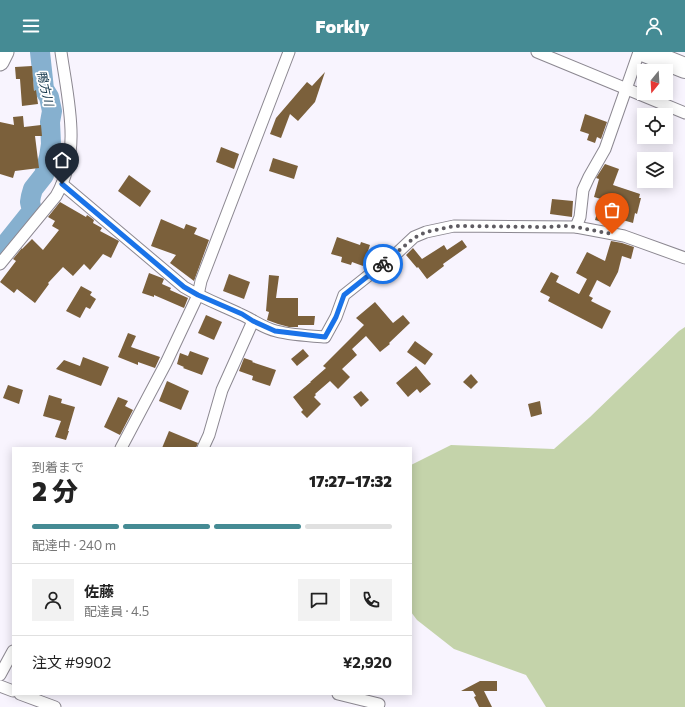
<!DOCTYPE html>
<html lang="ja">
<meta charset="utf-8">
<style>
:root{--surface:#fff;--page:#f2f2f2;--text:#222;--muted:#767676;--line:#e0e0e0;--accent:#458b94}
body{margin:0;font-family:Commissioner,"Noto Sans JP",sans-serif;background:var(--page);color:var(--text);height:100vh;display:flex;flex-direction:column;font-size:15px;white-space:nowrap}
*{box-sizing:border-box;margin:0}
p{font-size:13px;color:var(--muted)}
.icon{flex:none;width:22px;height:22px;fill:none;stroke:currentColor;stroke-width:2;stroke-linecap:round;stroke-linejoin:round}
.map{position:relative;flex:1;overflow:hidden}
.panel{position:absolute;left:12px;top:395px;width:400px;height:248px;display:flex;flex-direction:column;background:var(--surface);border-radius:0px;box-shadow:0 2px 10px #0003}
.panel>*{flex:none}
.needle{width:26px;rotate:198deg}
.buttons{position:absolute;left:637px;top:12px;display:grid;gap:8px}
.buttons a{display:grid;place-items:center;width:36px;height:36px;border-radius:0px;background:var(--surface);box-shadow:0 2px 10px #0003;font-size:20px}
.pin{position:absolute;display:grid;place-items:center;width:34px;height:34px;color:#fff;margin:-41px -17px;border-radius:50% 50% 50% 0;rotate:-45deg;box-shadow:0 0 4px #0007}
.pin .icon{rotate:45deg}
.courier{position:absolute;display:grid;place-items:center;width:40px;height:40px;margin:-20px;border:3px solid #1a73e8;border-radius:50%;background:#fff;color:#222;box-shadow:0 1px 5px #0007}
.head em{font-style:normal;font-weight:800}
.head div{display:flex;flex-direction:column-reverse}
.head{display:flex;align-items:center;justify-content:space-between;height:68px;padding:0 20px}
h1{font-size:26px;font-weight:800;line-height:30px}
.bar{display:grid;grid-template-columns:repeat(4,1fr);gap:6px 4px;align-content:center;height:48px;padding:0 20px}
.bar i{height:5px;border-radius:3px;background:var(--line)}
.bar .active{background:var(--accent)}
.bar p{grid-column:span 4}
.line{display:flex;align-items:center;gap:10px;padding:0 20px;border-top:1px solid var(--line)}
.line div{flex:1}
.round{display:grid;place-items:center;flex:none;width:42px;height:42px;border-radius:0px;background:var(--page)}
header{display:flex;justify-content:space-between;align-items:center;height:52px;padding:0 20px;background:var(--accent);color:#fff;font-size:18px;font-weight:800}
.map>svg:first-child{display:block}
.green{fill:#c4d3aa}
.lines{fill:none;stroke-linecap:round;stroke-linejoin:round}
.river{stroke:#86b0cf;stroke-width:20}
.building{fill:#7b603b}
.street-casing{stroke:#8c8891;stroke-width:13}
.primary-casing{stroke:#8c8891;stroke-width:19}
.highway-casing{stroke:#8c8891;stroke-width:22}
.street{stroke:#fff;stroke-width:11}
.primary{stroke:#fff;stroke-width:17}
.highway{stroke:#fff;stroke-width:20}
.done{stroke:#5f5c62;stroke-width:4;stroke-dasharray:0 7.2}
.route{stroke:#1a73e8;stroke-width:5}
.labels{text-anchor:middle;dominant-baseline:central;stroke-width:3.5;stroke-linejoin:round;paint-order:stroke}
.water-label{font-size:12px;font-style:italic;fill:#0f3248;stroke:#fff}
</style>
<header><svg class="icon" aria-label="menu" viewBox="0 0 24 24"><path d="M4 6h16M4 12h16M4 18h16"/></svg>Forkly<svg class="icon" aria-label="person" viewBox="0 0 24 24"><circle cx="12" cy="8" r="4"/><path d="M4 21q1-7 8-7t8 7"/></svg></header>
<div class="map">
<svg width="685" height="655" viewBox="0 0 685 655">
<rect width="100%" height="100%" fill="#f8f4fe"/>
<polygon class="green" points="685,275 685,655 546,655 526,623 454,597 417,568 411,560 411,413 451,393 554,397 590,365 679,279"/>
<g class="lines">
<polyline class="river" points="0,199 32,159 30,150 31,144 33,137 44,123 49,105 51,92 50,70 52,59 49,45 44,37 40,0"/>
</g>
<g class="building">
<polygon points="32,14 34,39 36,38 38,52 22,54 20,27 16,27 15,15"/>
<polygon points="325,20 315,50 298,69 290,62 281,86 270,82 276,66 307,30 312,34"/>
<polygon points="585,62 607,70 601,87 597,85 595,91 587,88 589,82 580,79"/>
<polygon points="23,64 24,75 41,73 42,84 35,84 39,116 15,119 13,126 0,122 0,70 14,73 13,65"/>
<polygon points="221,95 239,102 234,117 216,110"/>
<polygon points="273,106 298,114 294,127 269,119"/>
<polygon points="605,112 619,117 613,133 640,142 639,146 641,146 637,162 635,161 633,171 609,164 606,171 595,168 601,147 594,145 599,127 596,126"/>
<polygon points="129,123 151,139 140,155 118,139"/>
<polygon points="552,147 573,149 572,165 550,162"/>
<polygon points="60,150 86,165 87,163 90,165 94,168 93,171 102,176 100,179 119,189 111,206 103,202 90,218 84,212 73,224 63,215 48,231 49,232 35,251 17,237 14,241 0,230 16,209 13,207 22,196 22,197 32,187 43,198 59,178 52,174 55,169 48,165"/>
<polygon points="161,167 184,177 186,172 197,176 194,182 209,188 194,229 170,211 176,203 151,194"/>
<polygon points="337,185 360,193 361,190 370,193 363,214 352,210 351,213 341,210 342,205 331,202"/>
<polygon points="462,188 467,195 443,212 444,214 427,227 418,215 417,216 406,203 413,196 422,207 444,193 447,198"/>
<polygon points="611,189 622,191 634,195 631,207 622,204 618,220 610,235 597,228 589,244 593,246 591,249 611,259 602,277 548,249 550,245 540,240 551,220 559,224 556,230 579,242 587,227 576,221 587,200 605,209"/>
<polygon points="149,221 162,226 164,227 162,232 171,236 170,238 188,246 184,256 154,243 154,245 142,241"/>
<polygon points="229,222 250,230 244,247 223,239"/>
<polygon points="269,223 279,224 276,246 298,246 298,264 315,264 314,273 298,273 298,275 289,275 278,272 267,268 269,260 266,259"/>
<polygon points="81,234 92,240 90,243 96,247 90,257 86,255 80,266 66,259"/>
<polygon points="375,250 393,271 403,263 410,271 389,291 390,292 380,300 366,284 352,297 357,303 342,317 350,325 338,337 330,329 315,342 316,343 314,345 321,352 307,366 301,360 303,358 293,345 311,330 310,330 326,316 323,314 364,273 356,266"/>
<polygon points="206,263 222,270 214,288 198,281"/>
<polygon points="128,281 136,284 131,295 160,305 155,316 138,310 138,313 118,305"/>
<polygon points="415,289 433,302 425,313 407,300"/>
<polygon points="303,297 309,304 297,314 291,307"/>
<polygon points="190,299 209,306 202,323 183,316 184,315 177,312 180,301 188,304"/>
<polygon points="83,305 109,315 101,334 56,317 64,308 80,314"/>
<polygon points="244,306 253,309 252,310 276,318 270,334 252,328 253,324 239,319"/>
<polygon points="416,314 431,332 420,341 417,337 408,345 396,331"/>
<polygon points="471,322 478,330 471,337 463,330"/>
<polygon points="167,329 189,339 181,358 159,349"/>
<polygon points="8,333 23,338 19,352 3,346"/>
<polygon points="361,339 369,348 361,355 353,345"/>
<polygon points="49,343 62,347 61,351 75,355 68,379 69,379 66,388 55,385 61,369 43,364"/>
<polygon points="118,345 128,349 125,354 133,358 120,383 104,375"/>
<polygon points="540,349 542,362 531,365 528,352"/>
<polygon points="169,379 198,391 196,396 162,396"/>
<polygon points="480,629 497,629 497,639 484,639 492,655 479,655 474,645 476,644 473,639 461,639"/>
</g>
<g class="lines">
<defs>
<g id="street">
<polyline points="537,0 685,61"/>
<path d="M62 132 184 235C202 246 221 253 240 262 252 267 263 276 276 279 291 283 310 284 325 285L336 265 344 243 397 201 414 185 426 180 454 174 576 175 624 184 685 206"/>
<polyline points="576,175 580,165 583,138 589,125 605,97 639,0"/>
<path d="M0 212 56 144C82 99 68 49 61 0"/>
<polyline points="121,396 166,311 198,243 201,229 289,0"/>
<polyline points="203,396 209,383 222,338 253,269"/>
<polyline points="0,623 13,599"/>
<polyline points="0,634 13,639"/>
<polyline points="20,642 55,655"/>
<polyline points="338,642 379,652 378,655"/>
</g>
<polyline id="primary" points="0,10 5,0"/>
<polyline id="highway" points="645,0 685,16"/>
</defs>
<use href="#street" class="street-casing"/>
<use href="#primary" class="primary-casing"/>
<use href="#highway" class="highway-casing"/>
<use href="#street" class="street"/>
<use href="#primary" class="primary"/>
<use href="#highway" class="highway"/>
</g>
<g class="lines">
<polyline class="done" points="383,212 414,186 426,180 454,174 546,175 565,174 576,175 612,182"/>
<polyline class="route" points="62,132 184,235 198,243 242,262 253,269 275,279 325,285 336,265 344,243 383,212"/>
</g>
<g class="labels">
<g class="water-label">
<text transform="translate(46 36) rotate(77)">鴨方川</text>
</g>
</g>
</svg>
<div class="buttons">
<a><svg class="needle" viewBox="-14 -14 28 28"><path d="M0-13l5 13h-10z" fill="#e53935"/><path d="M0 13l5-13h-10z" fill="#767676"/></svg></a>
<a><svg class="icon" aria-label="locate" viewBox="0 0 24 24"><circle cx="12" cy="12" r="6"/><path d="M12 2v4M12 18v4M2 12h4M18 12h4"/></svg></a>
<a><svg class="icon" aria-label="layers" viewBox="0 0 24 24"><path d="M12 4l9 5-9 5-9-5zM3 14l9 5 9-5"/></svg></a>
</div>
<div class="pin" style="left:612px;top:182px;background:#ea580c"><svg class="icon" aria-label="bag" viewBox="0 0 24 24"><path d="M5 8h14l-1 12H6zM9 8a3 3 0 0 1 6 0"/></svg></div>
<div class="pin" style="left:62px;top:132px;background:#1f2937"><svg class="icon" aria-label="home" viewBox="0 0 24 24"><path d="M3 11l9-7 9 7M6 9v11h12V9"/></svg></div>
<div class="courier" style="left:383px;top:212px"><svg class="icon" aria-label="bike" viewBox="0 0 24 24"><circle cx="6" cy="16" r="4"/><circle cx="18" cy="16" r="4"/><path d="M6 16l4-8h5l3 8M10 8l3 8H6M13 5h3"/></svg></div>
<section class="panel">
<div class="head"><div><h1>2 分</h1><p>到着まで</p></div><em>17:27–17:32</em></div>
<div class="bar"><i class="active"></i><i class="active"></i><i class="active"></i><i></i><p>配達中 · 240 m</p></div>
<div class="line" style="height:72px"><a class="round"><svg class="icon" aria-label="person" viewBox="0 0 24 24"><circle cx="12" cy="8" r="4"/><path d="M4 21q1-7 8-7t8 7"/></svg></a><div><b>佐藤</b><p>配達員 · 4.5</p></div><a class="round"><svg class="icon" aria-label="chat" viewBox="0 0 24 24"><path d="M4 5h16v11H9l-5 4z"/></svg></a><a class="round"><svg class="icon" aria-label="phone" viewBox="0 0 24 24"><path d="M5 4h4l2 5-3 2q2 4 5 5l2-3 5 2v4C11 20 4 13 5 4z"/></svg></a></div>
<div class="line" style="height:52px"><div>注文 #9902</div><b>¥2,920</b></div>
</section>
</div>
